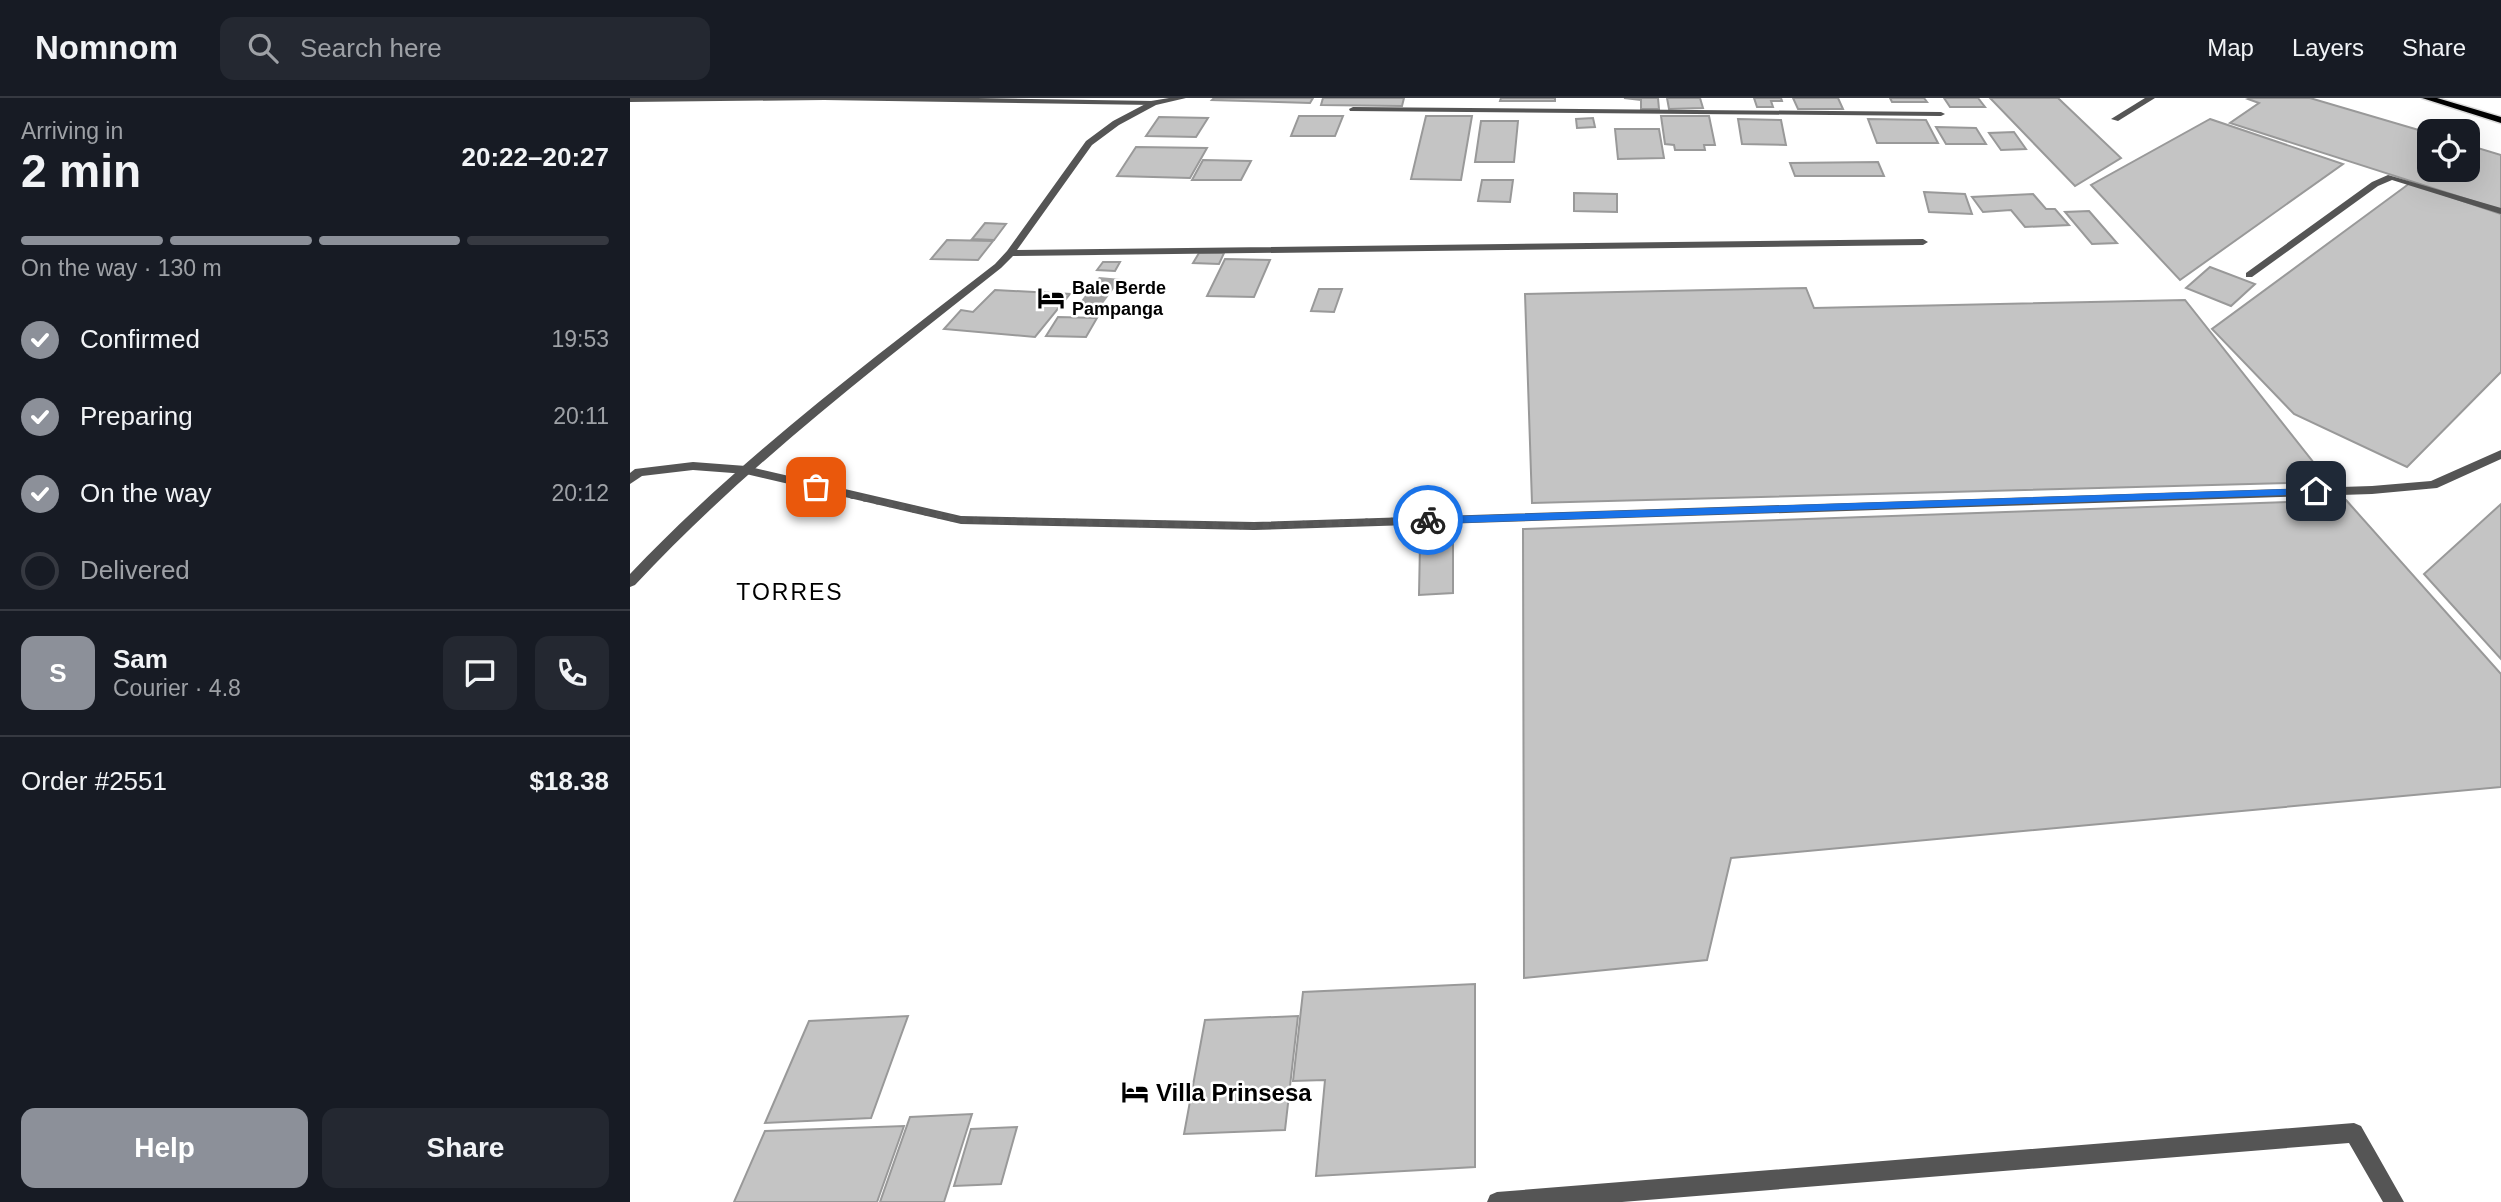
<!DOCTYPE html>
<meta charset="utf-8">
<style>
:root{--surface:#171b24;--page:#242831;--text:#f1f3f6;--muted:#9ea1a6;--line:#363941;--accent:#8c9099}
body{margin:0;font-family:Arial,sans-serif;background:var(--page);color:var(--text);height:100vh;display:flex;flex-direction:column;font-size:26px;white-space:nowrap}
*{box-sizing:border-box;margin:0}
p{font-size:23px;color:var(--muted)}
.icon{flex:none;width:38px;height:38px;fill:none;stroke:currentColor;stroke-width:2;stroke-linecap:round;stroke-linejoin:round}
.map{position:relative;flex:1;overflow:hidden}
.side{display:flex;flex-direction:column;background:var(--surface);width:630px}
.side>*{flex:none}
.tools{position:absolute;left:1787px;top:21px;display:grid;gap:14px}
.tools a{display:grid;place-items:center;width:63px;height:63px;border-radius:14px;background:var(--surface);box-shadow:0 7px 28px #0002;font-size:35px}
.pin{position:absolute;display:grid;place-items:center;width:60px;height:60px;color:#fff;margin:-30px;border-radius:14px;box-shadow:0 4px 10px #0006}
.courier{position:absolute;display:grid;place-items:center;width:70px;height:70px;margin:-35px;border:5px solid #1a73e8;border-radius:50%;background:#fff;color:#222;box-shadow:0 2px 9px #0007}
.head em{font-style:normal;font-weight:600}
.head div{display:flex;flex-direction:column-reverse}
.head{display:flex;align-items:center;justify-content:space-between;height:119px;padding:0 21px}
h1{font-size:46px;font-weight:600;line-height:52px}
.bar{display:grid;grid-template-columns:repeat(4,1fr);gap:10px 7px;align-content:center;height:84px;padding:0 21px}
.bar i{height:9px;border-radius:5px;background:var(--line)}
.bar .active{background:var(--accent)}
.bar p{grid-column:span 4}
.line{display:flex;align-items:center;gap:18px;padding:0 21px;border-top:2px solid var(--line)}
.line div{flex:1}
.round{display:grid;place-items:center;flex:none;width:74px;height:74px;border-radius:14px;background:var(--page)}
ol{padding:0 21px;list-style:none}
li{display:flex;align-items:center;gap:21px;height:77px}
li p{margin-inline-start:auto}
li .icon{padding:7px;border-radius:50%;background:var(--accent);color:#fff;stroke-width:4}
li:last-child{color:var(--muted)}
li i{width:38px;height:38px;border:4px solid var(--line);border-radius:50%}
.button{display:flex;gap:14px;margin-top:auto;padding:14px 21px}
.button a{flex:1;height:80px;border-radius:14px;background:var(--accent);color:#fff;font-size:28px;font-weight:600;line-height:80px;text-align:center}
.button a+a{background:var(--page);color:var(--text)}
header{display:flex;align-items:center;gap:42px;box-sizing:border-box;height:98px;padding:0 35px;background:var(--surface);border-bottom:2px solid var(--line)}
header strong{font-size:33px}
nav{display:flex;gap:38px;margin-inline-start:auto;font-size:24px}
.search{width:490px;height:63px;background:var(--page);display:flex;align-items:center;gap:18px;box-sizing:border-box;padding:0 24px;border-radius:14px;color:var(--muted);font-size:26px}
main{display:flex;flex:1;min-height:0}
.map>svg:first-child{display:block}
.water{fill:#a3a3a3}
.building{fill:#c4c4c4;stroke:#999;stroke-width:2}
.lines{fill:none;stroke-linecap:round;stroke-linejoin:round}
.primary-casing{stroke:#dbdbdb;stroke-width:3}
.lane{fill:#555;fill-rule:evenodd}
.street{fill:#555;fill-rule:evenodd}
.primary{fill:#000;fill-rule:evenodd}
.route{fill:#1a73e8}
.done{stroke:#595959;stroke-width:7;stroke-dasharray:0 12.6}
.labels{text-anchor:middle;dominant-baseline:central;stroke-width:5;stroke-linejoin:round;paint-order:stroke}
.far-poi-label{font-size:18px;font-weight:bold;fill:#000;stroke:#fff;text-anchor:start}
.neighbourhood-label{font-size:23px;letter-spacing:2px;fill:#000;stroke:#fff}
.near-poi-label{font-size:24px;font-weight:bold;fill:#000;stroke:#fff;text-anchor:start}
</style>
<header>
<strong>Nomnom</strong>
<div class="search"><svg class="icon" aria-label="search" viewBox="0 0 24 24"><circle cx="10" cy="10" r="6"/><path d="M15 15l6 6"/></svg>Search here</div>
<nav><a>Map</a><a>Layers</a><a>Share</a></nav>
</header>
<main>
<section class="side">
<div class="head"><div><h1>2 min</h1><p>Arriving in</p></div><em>20:22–20:27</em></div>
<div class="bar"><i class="active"></i><i class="active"></i><i class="active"></i><i></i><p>On the way · 130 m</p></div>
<ol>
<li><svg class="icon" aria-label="check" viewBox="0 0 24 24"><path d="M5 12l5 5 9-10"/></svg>Confirmed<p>19:53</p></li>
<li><svg class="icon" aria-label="check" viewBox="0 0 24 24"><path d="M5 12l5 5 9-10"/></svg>Preparing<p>20:11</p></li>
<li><svg class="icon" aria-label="check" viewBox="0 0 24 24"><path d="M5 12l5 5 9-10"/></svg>On the way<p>20:12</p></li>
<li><i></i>Delivered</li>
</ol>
<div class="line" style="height:126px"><b class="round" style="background:var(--accent);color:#fff">S</b><div><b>Sam</b><p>Courier · 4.8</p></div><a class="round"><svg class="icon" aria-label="chat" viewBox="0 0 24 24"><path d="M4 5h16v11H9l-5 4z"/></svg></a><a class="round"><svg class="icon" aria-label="phone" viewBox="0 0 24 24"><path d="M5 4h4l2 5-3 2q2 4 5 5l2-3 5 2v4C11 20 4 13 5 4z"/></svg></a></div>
<div class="line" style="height:91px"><div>Order #2551</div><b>$18.38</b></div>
<div class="button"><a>Help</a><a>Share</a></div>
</section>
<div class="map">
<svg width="1871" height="1104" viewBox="0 0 1871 1104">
<rect width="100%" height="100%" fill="#fff"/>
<polygon class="water" points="469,179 491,181 468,212 445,211"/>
<g class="building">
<polygon points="584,0 683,0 680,5 582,2"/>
<polygon points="693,0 774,0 772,8 691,7"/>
<polygon points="871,0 925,0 925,3 870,3"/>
<polygon points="994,0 1028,0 1029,11 1011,11 1011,2"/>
<polygon points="1037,0 1070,0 1073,10 1039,11"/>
<polygon points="1124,0 1151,0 1152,3 1141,3 1143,9 1127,9"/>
<polygon points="1163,0 1208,0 1213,11 1168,11"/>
<polygon points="1260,0 1294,0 1297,4 1262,4"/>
<polygon points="1314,0 1348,0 1355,9 1320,9"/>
<polygon points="1360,0 1428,0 1491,60 1445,88"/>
<polygon points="1621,0 1680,0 1799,35 1799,72 1838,72 1838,47 1871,57 1871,112 1600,25 1629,5 1618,1"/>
<polygon points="669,18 713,18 705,38 661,38"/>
<polygon points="796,18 842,18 831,82 781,81"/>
<polygon points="1031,18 1079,18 1085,47 1074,47 1075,52 1045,52 1044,47 1035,46"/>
<polygon points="529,19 578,20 566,39 516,38"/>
<polygon points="963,20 965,29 947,30 946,21"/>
<polygon points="1108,21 1151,22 1156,47 1112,46"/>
<polygon points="1238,21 1296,22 1308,45 1247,45"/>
<polygon points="1580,21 1713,66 1550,182 1461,87"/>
<polygon points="851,23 888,23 884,64 845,64"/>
<polygon points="1306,29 1346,30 1356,46 1316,46"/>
<polygon points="985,31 1029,31 1034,60 988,61"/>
<polygon points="1384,34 1396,51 1371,52 1359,35"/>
<polygon points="506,49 577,50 560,80 487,78"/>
<polygon points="573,62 621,63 611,82 562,82"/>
<polygon points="1248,64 1254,78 1165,78 1160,65"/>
<polygon points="852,82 883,82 880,104 848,103"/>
<polygon points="1780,85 1871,116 1871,274 1777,369 1664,316 1582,231"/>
<polygon points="1294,94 1335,96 1342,116 1299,114"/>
<polygon points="944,95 987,96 987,114 944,113"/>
<polygon points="1403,96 1416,111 1425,111 1439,127 1395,129 1381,112 1353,114 1342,99"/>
<polygon points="1459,113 1487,145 1462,146 1435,114"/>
<polygon points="355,125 376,126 364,142 342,141"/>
<polygon points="317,142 363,143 348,162 301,161"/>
<polygon points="569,155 594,155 589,166 563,165"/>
<polygon points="595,161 640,162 624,199 577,198"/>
<polygon points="473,164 490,164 485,173 467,172"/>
<polygon points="1580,169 1625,186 1601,208 1556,190"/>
<polygon points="1176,190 1184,210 1555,202 1699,384 902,405 895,196"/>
<polygon points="689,191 712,191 704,214 681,213"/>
<polygon points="365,192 440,196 405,239 314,231 331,212 343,214"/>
<polygon points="428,219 467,220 456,239 416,238"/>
<polygon points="1716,402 1871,576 1871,689 1101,760 1077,862 894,880 893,431"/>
<polygon points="1871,406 1871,561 1794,476"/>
<polygon points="823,445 823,495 789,497 790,446"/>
<polygon points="845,886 845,1069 686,1078 695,982 663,983 673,894"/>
<polygon points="278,918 241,1020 135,1025 179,923"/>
<polygon points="668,918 655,1032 554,1036 575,922"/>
<polygon points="342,1016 314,1104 250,1104 280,1019"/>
<polygon points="274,1028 247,1104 104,1104 135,1033"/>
<polygon points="387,1029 371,1086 324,1088 341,1031"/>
</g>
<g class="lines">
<defs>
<polygon id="primary" points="1792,0 1807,0 1871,19 1871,25"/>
</defs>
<use href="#primary" class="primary-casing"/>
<g class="lane">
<polygon points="0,0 347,0 524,3 528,5 524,7 194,2 0,4"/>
<polygon points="1515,0 1525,0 1488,23 1481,21"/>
<polygon points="1758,77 1871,110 1871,116 1762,82 1748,88 1622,179 1616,179 1616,175 1742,84"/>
<polygon points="1871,352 1871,361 1807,390 1742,396 624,432 331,426 116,376 63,372 12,378 0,386 0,375 5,371 63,364 116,368 331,418 624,424 1742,388 1801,383"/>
</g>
<g class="street">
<path d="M539 0H556L526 7 489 27 462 47 387 152 1293 141 1298 144 1293 147 383 158 371 170C244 271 116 368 5 487L0 489V476C111 359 239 264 365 166L377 153 456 43 483 23 521 3Z"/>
<polygon points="723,9 1311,14 1315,16 1311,18 720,13 719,11"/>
<polygon points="1724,1025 1731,1028 1774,1104 1753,1104 1719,1045 992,1104 857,1104 860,1097 867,1094"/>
</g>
<use href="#primary" class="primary"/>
</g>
<polygon class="route" points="1686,390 1691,393 1689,396 798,426 793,422 798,419"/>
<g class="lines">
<polyline class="done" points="186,389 331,422 624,428 798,422"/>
</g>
<defs>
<symbol id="hotel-bare" viewBox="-9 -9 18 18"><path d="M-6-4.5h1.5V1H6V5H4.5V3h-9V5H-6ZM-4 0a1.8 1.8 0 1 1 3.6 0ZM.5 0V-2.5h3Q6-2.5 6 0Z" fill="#000" stroke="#fff" stroke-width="2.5" paint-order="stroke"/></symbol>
</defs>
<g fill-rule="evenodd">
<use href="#hotel-bare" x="402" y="181" width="38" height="38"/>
<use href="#hotel-bare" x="486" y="975" width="38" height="38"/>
</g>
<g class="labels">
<g class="far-poi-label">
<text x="442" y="190">Bale Berde<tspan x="442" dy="21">Pampanga</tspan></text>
</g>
<g class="neighbourhood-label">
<text x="160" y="494">TORRES</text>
</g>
<g class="near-poi-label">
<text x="526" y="994">Villa Prinsesa</text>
</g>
</g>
</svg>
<div class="tools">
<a><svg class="icon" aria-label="locate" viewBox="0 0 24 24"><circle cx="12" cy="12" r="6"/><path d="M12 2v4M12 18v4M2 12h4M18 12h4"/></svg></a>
</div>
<div class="pin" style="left:186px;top:389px;background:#ea580c"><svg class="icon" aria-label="bag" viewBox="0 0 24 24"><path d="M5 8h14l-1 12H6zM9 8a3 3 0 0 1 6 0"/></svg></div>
<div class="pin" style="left:1686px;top:393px;background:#1f2937"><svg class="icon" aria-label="home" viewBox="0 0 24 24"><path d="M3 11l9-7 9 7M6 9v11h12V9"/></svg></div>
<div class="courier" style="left:798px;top:422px"><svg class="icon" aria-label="bike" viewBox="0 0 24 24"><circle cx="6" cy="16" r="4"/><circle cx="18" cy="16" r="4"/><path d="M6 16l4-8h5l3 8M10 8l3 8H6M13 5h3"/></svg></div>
</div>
</main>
